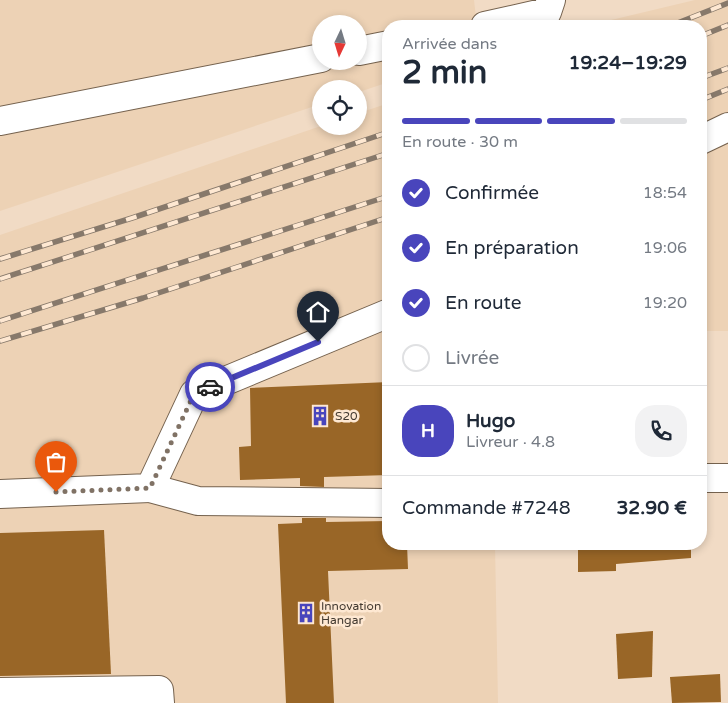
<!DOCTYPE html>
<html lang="fr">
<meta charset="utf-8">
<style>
:root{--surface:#fff;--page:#f2f2f3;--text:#1f2937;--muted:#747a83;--line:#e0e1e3;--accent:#4945bc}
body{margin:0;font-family:"Varela Round",sans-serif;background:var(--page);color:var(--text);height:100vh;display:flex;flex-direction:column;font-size:19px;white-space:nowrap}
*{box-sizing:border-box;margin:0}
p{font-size:16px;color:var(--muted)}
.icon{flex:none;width:28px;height:28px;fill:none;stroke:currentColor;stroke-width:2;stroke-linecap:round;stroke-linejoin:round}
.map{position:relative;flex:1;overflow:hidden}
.sheet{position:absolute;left:382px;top:20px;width:325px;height:530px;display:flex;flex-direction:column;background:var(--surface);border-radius:20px;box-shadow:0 2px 8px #0003}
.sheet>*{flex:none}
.needle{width:32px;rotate:184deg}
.fabs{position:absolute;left:312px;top:15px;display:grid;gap:10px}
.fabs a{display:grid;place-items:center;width:55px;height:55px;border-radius:50%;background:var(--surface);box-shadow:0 2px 8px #0003;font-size:25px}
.pin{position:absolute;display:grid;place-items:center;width:42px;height:42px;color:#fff;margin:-51px -21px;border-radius:50% 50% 50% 0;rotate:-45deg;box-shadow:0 0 5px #0007}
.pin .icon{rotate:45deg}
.courier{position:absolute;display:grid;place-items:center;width:50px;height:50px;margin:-25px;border:4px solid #4945bc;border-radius:50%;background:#fff;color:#222;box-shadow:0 1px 6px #0007}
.headline em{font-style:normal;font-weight:700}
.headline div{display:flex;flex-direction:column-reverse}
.headline{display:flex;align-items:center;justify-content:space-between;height:85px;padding:0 20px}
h1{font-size:32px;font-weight:700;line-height:38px}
.bar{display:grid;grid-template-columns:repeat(4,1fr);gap:8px 5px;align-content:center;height:60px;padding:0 20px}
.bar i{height:6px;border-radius:4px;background:var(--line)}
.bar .on{background:var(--accent)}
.bar p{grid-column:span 4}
.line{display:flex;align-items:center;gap:12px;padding:0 20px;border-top:1px solid var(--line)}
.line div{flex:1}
.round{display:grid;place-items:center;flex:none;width:52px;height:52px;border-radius:20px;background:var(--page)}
ol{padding:0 20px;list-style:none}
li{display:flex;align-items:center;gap:15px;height:55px}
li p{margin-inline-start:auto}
li .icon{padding:5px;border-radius:50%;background:var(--accent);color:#fff;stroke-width:4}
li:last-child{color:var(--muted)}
li i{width:28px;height:28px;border:2px solid var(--line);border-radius:50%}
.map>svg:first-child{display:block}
.built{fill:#edd2b5;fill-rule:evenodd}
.building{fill:#996627}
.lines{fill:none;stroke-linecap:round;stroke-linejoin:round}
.minor-casing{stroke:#75624e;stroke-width:30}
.minor{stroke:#fff;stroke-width:28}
.rail-casing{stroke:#87796b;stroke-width:5.5}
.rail{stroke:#fee8d2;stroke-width:4;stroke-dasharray:11;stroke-linecap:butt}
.done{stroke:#807265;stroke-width:5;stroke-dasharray:0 9}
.route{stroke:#4945bc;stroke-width:6}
.labels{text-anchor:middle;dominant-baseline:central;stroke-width:5;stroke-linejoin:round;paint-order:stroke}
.poi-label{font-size:12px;fill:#433a31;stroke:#fee8d2;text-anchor:start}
</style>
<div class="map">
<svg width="728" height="703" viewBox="0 0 728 703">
<rect width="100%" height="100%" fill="#f1dbc5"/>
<g class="built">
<path d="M0 0H474L477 26H389V82L359 92V89H321V104L0 211ZM321 24H359V61H321Z"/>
<polygon points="695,0 728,0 728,331 701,331 701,26 586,26"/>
<polygon points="389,103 389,544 495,544 498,703 0,703 0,235 321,126 359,126 359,113"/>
</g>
<g class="building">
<polygon points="389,382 389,475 324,477 324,487 300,486 300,478 240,480 239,447 251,446 250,388"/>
<polygon points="302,518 326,518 326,522 389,521 389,544 407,544 408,569 328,571 334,703 286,703 278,524 302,523"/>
<polygon points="104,530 111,674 0,676 0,533"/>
<polygon points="578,544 691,544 691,558 616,564 616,571 578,572"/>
<polygon points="653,631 652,677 618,679 616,634"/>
<polygon points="720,674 721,702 672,703 670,677"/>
</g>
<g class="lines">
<defs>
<g id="minor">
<polyline points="485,26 547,12 551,0"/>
<polyline points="359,51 389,45"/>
<polyline points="0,121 321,58"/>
<polyline points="701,140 728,127"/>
<polyline points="701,478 728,478"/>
<polyline points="150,488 198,501 389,503"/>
<polyline points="0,494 150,488 194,394 389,313"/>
<polyline points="0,692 159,690 160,703"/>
</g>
</defs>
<use href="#minor" class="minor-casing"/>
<use href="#minor" class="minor"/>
<defs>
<g id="rail">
<polyline points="670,26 728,3"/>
<polyline points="701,36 728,25"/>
<polyline points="701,78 728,68"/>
<polyline points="701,100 728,89"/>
<polyline points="0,259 132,218 389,132"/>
<polyline points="0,279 389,153"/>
<polyline points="0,321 389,196"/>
<polyline points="0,341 143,298 389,217"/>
</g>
</defs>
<use href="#rail" class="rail-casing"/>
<use href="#rail" class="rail"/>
</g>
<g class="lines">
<polyline class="done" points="56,492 150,488 194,394 210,387"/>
<polyline class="route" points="210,387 318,342"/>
</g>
<defs>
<symbol id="building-bare" viewBox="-9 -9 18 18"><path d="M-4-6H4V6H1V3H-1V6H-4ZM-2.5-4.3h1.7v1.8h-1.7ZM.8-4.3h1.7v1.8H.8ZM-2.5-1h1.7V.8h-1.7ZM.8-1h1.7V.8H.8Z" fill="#4945bc" stroke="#fee8d2" stroke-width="2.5" paint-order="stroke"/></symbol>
</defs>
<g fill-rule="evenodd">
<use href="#building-bare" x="306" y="402" width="28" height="28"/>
<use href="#building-bare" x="292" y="599" width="28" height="28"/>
</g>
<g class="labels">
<g class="poi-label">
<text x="335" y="416">S20</text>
<text x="321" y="606">Innovation<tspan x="321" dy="14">Hangar</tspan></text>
</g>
</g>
</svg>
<div class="fabs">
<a><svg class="needle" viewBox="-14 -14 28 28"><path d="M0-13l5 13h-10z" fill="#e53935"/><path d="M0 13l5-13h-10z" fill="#747a83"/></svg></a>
<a><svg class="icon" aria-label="locate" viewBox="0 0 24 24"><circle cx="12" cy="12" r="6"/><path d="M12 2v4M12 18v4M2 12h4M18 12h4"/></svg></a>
</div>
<div class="pin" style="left:56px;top:492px;background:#ea580c"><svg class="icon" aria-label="bag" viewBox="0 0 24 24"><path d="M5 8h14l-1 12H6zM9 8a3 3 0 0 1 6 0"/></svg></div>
<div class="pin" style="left:318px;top:342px;background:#1f2937"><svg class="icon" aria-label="home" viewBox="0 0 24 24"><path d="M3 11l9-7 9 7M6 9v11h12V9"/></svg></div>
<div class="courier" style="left:210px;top:387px"><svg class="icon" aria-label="car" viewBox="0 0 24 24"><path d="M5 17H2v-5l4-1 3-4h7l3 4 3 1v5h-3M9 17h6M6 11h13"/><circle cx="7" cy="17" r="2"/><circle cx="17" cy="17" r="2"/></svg></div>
<section class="sheet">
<div class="headline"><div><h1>2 min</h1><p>Arrivée dans</p></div><em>19:24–19:29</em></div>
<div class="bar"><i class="on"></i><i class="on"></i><i class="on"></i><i></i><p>En route · 30 m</p></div>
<ol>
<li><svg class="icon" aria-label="check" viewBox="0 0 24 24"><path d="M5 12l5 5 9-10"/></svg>Confirmée<p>18:54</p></li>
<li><svg class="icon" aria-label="check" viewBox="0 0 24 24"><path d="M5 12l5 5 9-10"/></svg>En préparation<p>19:06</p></li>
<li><svg class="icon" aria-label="check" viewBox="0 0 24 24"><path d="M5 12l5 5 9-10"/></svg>En route<p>19:20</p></li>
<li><i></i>Livrée</li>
</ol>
<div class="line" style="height:90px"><b class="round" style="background:var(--accent);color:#fff">H</b><div><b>Hugo</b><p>Livreur · 4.8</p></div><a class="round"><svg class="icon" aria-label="phone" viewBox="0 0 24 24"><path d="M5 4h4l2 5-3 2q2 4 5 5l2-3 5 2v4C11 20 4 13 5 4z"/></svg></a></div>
<div class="line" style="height:65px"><div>Commande #7248</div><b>32.90 €</b></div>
</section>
</div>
